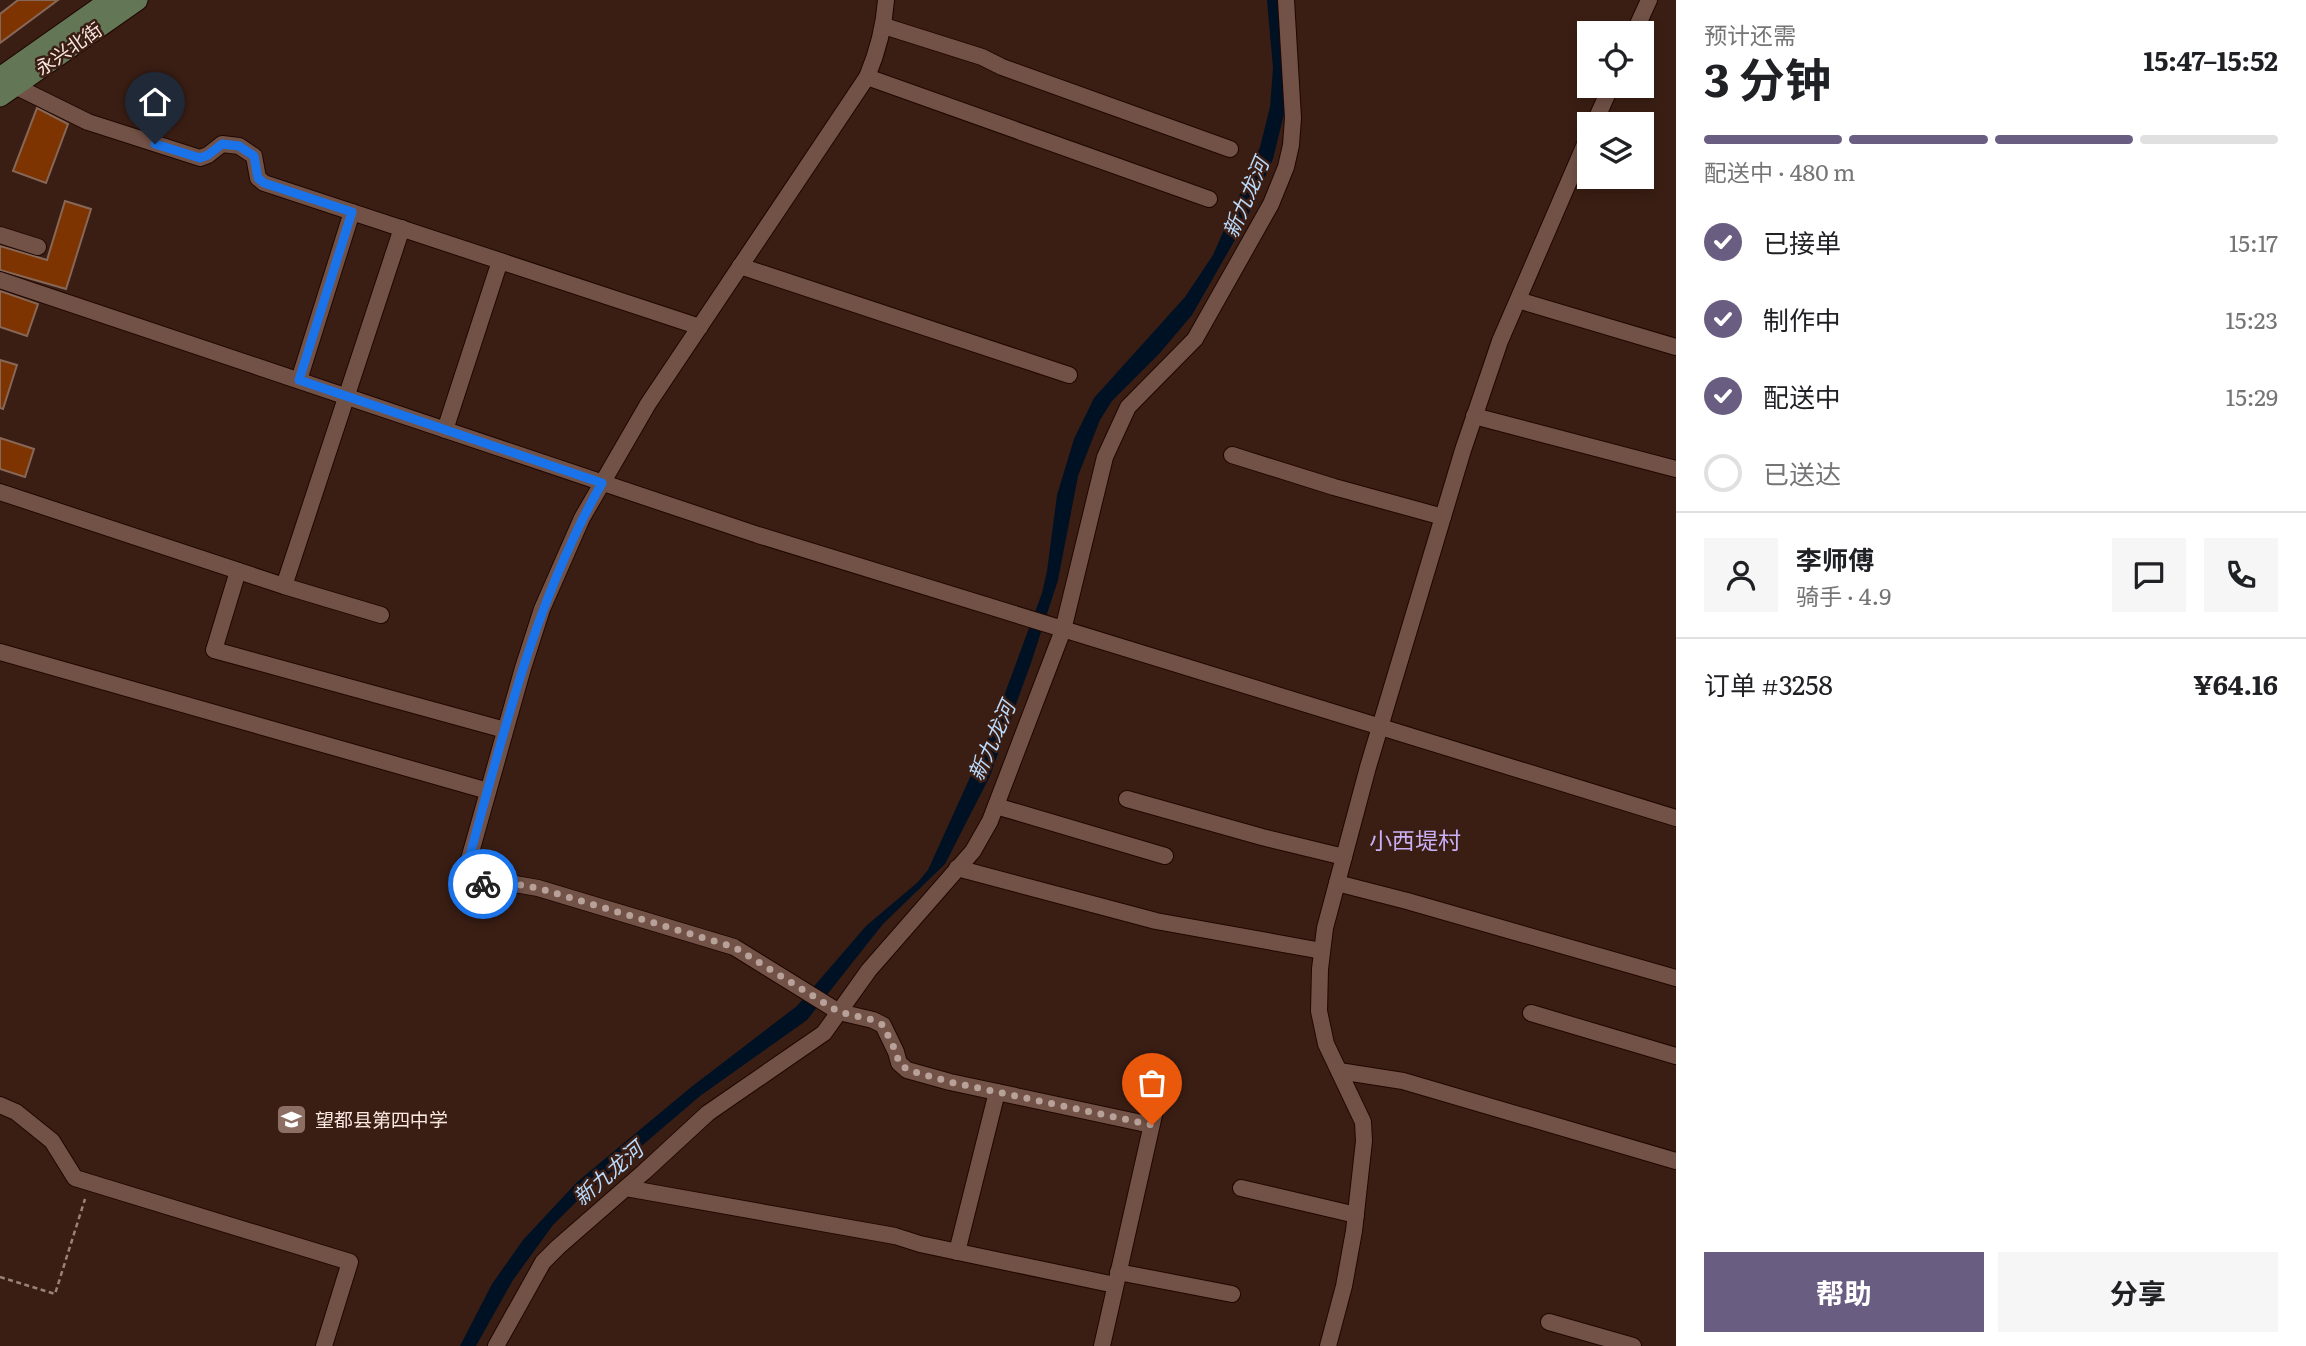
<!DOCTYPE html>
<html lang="zh">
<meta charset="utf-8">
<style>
:root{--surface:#fff;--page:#f6f6f6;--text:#202124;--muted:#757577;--line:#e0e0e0;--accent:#695d81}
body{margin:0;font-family:Literata,"Noto Sans SC",serif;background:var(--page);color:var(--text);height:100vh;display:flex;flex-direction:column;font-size:26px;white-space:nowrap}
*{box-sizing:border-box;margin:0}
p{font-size:23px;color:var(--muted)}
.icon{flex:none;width:38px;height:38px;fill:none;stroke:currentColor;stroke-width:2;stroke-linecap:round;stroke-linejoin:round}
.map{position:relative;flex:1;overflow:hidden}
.side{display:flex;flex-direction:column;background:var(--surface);width:630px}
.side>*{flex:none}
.fabs{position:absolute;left:1577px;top:21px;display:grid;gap:14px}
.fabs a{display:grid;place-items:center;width:77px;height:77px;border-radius:0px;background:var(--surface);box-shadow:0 4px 10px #0003;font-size:35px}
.pin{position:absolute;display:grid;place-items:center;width:60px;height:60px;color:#fff;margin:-72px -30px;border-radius:50% 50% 50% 0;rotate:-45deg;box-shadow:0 0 7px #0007}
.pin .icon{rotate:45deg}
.courier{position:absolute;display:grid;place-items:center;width:70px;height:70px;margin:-35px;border:5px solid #1a73e8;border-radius:50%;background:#fff;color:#222;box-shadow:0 2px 9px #0007}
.head em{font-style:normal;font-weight:700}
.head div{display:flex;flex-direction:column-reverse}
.head{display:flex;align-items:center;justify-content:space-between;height:119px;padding:0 28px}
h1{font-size:46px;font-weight:700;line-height:52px}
.bar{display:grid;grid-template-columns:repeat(4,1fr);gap:10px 7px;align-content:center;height:84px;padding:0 28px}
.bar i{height:9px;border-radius:5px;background:var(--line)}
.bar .on{background:var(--accent)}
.bar p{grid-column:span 4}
.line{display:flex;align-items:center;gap:18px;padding:0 28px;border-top:2px solid var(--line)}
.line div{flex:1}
.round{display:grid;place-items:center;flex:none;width:74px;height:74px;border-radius:0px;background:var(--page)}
ol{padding:0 28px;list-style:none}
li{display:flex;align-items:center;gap:21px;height:77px}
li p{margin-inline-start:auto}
li .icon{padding:7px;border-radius:50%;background:var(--accent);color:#fff;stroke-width:4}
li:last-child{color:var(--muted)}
li i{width:38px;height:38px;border:4px solid var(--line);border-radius:50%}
.cta{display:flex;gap:14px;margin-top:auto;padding:14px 28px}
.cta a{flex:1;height:80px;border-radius:0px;background:var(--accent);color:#fff;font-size:28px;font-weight:700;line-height:80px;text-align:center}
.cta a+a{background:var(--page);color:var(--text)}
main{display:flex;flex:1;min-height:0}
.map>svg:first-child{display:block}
.water{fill:#011124}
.building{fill:#7d3400;stroke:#876858;stroke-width:2}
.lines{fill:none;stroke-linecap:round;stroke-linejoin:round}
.minor-casing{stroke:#1f0701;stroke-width:18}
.major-casing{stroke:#1f0701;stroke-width:23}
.path{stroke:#998279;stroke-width:2.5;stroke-dasharray:5 3.5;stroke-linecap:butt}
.minor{stroke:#725247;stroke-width:16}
.major{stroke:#637756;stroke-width:21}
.done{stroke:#b7a199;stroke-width:7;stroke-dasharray:0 12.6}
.route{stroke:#1a73e8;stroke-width:9}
.labels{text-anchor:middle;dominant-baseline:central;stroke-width:5;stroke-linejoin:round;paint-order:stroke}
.street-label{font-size:19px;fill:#fae7e0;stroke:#3a1e14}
.poi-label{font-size:19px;fill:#fae7e0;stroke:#3a1e14;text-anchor:start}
.water-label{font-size:21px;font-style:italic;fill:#badbfd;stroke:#3a1e14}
.quarter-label{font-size:23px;fill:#c9b0f5;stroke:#3a1e14}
</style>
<main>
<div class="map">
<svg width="1676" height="1346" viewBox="0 0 1676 1346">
<rect width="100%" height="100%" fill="#3a1e14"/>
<polygon class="water" points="1267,0 1280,0 1285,110 1273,159 1244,224 1192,315 1159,354 1112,401 1100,420 1078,476 1058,580 1031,663 990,776 945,864 883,924 807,1020 700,1096 576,1202 553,1225 513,1280 476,1346 460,1346 492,1284 523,1240 577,1182 690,1088 797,1006 866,926 918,882 928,870 991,731 1042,593 1047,571 1057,495 1074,439 1094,398 1185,297 1213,255 1235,205 1260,147 1270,107 1273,68"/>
<g class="building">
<polygon points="18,0 58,0 0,43 0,14"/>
<polygon points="37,108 68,124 46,183 13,171"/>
<polygon points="65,201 91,209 66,289 0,270 0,246 47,260"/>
<polygon points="0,291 38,304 27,336 0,327"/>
<polygon points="0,360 17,365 3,409 0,408"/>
<polygon points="0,438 34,449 25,477 0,469"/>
</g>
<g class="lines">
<defs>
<g id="minor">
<path d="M886 0C884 28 878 51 867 77L648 404 582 518 542 609 523 668 462 884 509 883 538 888 734 947 839 1012 873 1020 883 1025 896 1052 899 1063 907 1070 950 1082 1151 1125"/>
<polyline points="884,26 982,57 1002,67 1230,149"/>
<polyline points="1634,33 1649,0"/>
<polyline points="867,77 1209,199"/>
<polyline points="15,86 88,122 200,158 208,155 222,144 239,146 254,156 258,178 264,183 700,327"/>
<polyline points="1594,124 1611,86"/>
<polyline points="0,235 38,247"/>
<polyline points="740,266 1069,375"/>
<polyline points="0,280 758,535 1676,818"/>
<polyline points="1518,300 1676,347"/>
<polyline points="299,380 352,212"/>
<polyline points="1474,416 1676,469"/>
<polyline points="445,430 500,261"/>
<polyline points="1232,455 1334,487 1443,517"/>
<polyline points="0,492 284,586 381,615"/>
<polyline points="238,571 214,650 505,730"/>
<polyline points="284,586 402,228"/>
<polyline points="0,652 488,791"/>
<polyline points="1127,799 1262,837 1344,857"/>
<polyline points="996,806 1165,856"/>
<polyline points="957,868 1156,921 1322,951"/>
<polyline points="1337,883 1407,901 1676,978"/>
<polyline points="1531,1013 1676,1056"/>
<polyline points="1339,1071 1403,1081 1676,1161"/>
<polyline points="0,1105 16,1112 52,1141 75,1178 350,1262 324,1346"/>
<polyline points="626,1188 895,1236 920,1244 1115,1285"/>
<polyline points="1241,1188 1356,1215"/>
<polyline points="957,1252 997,1092"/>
<polyline points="1118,1272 1232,1294"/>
<polyline points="1549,1322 1633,1346"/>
<polyline points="496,1346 543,1262 558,1247 644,1172 708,1113 824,1033 869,970 973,851 990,821 1063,630 1105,457 1128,407 1195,339 1271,204 1286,167 1291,145 1293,118 1286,0"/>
<polyline points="1102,1346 1161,1084"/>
<polyline points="1328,1346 1344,1286 1354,1231 1364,1141 1363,1122 1326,1044 1319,1011 1320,969 1325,928 1368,767 1463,450 1500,341 1589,135"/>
</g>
<g id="major">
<polyline points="0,78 111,0"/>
<polyline points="0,96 137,0"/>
</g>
</defs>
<use href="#minor" class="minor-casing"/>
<use href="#major" class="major-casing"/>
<polyline class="path" points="0,1277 55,1294 85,1199"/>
<use href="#minor" class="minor"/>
<use href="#major" class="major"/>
</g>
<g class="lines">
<polyline class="done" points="483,884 509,883 538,888 734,947 839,1012 873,1020 883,1025 896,1052 899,1063 908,1070 950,1082 1152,1125"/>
<path class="route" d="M155 144 200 158 208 155 222 144 239 146 254 156 258 178 264 183 352 212 299 380 602 483C531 607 500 748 462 884H483"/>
</g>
<defs>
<symbol id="school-square" viewBox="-11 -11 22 22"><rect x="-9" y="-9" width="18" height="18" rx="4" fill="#8d6e63" stroke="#3a1e14"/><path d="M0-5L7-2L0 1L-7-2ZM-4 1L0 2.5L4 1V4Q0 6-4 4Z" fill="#fff"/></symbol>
</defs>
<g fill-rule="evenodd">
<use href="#school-square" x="274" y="1102" width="35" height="35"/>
</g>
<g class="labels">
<g class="street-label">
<text transform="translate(68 48) rotate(-35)">永兴北街</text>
</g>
<g class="poi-label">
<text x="315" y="1119">望都县第四中学</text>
</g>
<g class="water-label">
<text transform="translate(1244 197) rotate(-67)">新九龙河</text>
<text transform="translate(990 740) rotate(-66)">新九龙河</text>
<text transform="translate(607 1172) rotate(-41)">新九龙河</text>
</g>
<g class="quarter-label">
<text x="1415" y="839">小西堤村</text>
</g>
</g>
</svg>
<div class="fabs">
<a><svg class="icon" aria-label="locate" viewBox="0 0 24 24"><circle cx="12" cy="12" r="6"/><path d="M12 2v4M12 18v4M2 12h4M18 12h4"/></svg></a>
<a><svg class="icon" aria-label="layers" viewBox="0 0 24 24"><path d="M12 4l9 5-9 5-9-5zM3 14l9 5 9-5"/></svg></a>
</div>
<div class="pin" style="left:1152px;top:1125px;background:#ea580c"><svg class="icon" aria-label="bag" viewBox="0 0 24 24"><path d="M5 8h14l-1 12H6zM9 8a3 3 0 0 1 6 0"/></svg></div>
<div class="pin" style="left:155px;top:144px;background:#1f2937"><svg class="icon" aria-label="home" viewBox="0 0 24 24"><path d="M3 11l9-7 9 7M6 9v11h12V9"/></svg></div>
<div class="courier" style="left:483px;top:884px"><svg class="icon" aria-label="bike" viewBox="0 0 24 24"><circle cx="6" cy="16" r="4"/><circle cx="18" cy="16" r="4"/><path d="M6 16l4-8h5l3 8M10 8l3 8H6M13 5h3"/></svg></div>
</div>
<section class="side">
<div class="head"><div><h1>3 分钟</h1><p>预计还需</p></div><em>15:47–15:52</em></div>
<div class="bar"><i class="on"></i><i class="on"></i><i class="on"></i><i></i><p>配送中 · 480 m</p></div>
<ol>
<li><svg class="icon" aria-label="check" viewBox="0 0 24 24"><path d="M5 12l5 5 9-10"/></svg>已接单<p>15:17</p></li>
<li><svg class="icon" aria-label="check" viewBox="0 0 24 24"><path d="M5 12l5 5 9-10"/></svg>制作中<p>15:23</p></li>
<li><svg class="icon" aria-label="check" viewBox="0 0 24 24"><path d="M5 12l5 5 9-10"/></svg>配送中<p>15:29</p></li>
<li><i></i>已送达</li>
</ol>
<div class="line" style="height:126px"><a class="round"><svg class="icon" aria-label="person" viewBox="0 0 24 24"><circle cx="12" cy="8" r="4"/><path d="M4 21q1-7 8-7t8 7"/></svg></a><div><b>李师傅</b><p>骑手 · 4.9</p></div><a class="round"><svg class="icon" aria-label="chat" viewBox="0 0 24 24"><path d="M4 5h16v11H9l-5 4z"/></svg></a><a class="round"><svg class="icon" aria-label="phone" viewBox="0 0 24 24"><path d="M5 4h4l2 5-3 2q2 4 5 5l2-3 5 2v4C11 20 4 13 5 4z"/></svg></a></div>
<div class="line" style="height:91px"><div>订单 #3258</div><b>¥64.16</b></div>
<div class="cta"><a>帮助</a><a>分享</a></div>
</section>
</main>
